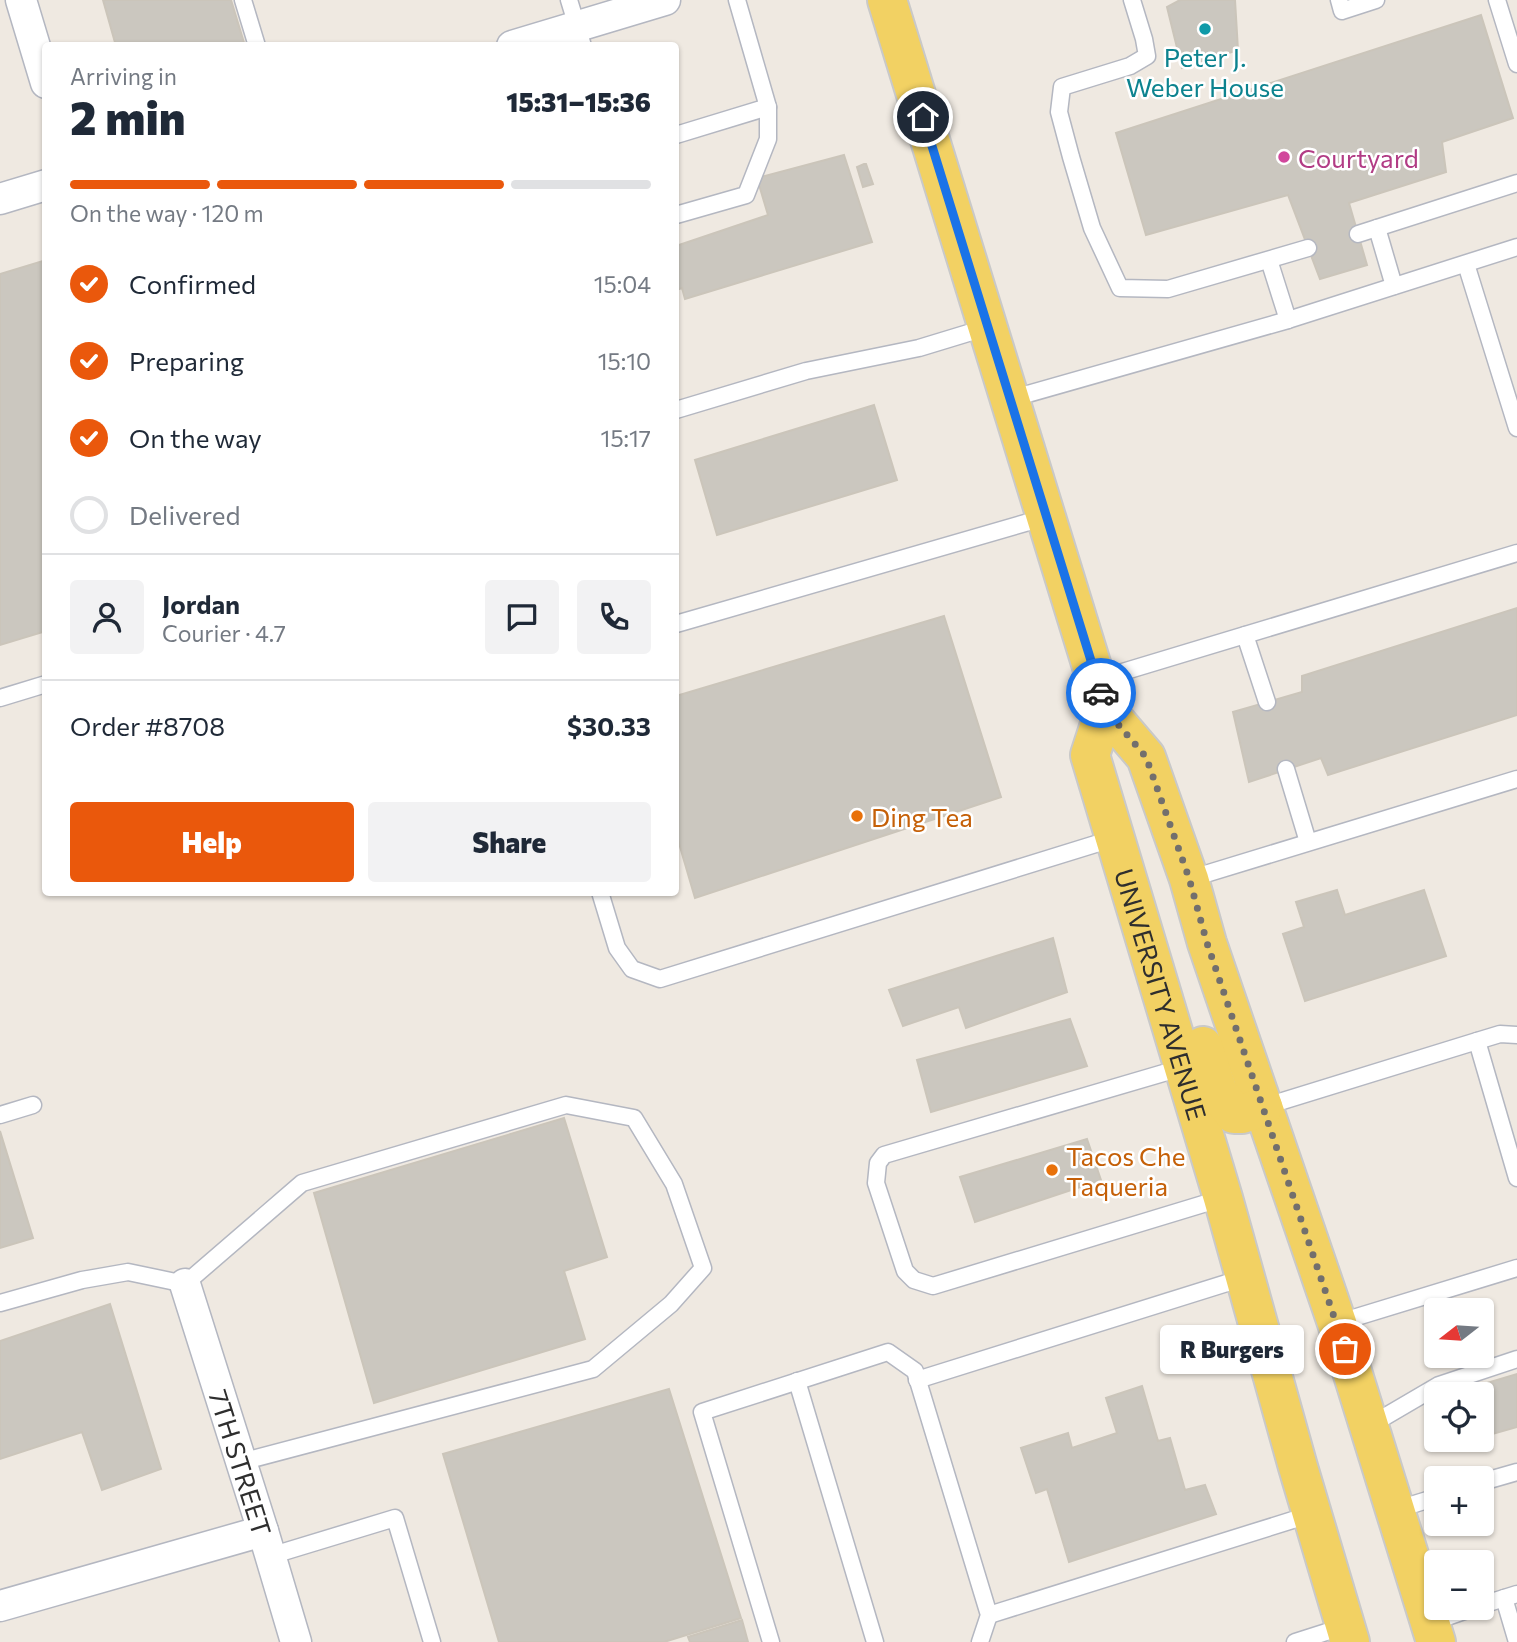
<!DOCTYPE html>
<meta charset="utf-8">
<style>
:root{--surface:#fff;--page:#f2f2f3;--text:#1f2937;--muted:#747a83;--line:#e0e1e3;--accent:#ea580c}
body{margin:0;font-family:Commissioner,sans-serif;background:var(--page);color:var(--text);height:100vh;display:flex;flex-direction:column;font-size:26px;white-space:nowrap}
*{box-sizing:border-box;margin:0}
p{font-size:23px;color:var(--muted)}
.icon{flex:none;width:38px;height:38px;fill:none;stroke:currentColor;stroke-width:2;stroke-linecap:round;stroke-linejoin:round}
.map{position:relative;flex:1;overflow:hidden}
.sheet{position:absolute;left:42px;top:42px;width:637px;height:854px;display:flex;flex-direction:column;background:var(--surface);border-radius:7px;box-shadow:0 2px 5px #0004}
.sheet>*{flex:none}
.needle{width:46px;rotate:253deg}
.fabs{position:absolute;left:1424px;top:1298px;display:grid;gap:14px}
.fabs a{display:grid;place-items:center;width:70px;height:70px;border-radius:7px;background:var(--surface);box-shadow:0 2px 5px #0004;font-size:35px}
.pin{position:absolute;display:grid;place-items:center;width:60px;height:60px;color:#fff;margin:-30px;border:4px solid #fff;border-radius:50%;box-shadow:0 2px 7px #0007}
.courier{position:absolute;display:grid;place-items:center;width:70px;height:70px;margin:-35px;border:5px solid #1a73e8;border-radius:50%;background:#fff;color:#222;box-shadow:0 2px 9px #0007}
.bubble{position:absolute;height:49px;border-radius:7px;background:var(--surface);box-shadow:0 2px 5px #0004;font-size:23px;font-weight:800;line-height:49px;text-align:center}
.head em{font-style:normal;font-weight:800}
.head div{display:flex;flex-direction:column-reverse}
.head{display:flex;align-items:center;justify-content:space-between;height:119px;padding:0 28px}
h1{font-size:46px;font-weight:800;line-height:52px}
.bar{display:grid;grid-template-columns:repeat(4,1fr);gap:10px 7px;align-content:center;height:84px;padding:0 28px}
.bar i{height:9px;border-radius:5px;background:var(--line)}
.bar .selected{background:var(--accent)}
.bar p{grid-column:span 4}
.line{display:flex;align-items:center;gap:18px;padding:0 28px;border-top:2px solid var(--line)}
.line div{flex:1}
.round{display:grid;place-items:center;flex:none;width:74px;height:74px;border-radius:7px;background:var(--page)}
ol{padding:0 28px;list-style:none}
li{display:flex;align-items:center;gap:21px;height:77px}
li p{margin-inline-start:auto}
li .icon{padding:7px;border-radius:50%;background:var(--accent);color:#fff;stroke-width:4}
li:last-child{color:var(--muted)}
li i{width:38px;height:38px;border:4px solid var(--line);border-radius:50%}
.action{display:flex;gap:14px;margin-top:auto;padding:14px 28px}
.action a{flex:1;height:80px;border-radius:7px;background:var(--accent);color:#fff;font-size:28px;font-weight:800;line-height:80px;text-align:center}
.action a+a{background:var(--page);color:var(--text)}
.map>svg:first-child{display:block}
.building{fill:#cbc7bf;stroke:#cbc5ba;stroke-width:2}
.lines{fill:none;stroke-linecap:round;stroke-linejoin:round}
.lane-casing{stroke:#b4b7c1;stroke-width:19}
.street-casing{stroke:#b4b7c1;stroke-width:33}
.primary-casing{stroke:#c9c9c9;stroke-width:42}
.lane{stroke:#fff;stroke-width:16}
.street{stroke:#fff;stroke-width:30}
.primary{stroke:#f2d163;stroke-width:38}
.done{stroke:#726f6d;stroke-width:7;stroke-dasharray:0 12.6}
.route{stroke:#1a73e8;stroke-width:9}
.culture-dot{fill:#0f9aa8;stroke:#fff;stroke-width:2.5}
.hotel-dot{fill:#d1479c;stroke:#fff;stroke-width:2.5}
.food-dot{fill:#e8710a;stroke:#fff;stroke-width:2.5}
.labels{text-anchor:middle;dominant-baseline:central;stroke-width:5;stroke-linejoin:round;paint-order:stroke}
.culture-label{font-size:26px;fill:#0d838f;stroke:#fff}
.hotel-label{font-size:26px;fill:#b23c85;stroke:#fff;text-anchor:start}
.food-label{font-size:26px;fill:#c56008;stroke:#fff;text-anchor:start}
.street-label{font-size:26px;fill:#2e2e2e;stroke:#fff}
</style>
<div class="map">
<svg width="1517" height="1642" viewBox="0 0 1517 1642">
<rect width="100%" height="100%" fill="#efe9e1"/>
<g class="building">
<polygon points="103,0 231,0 245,46 116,46"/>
<polygon points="1180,0 1235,0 1238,50 1182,68 1167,7"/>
<polygon points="1481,15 1513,118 1442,142 1446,172 1349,203 1367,265 1320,279 1288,195 1146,235 1116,133"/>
<polygon points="844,155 872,242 685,299 682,288 676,290 676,246 768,215 757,178"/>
<polygon points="864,164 866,164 873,184 863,187 857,167"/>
<polygon points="46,260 46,631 0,645 0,274"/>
<polygon points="874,405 897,480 717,535 695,460"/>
<polygon points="1517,608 1517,715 1328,775 1321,758 1249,782 1233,712 1302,692 1302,676"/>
<polygon points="944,616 1001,797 695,898 676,833 676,696"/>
<polygon points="1337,890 1345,915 1424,890 1446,956 1305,1001 1283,934 1304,927 1296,902"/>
<polygon points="1053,938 1067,992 966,1028 959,1007 903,1026 889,990"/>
<polygon points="1070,1019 1087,1066 931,1112 917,1060"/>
<polygon points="564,1118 607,1257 564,1271 585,1339 374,1403 314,1193"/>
<polygon points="0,1131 33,1238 0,1248"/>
<polygon points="1087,1139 1101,1180 975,1222 960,1177"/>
<polygon points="110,1304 161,1469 102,1490 82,1432 0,1459 0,1341"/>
<polygon points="1517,1374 1517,1427 1482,1437 1482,1395 1450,1394"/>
<polygon points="1142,1386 1158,1441 1170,1438 1185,1490 1205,1485 1216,1514 1069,1562 1047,1489 1036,1493 1021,1448 1068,1433 1072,1448 1117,1433 1106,1398"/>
<polygon points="669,1389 741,1618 664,1642 499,1642 443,1454"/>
<polygon points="742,1620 748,1642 690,1642 688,1637"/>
</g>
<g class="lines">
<defs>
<g id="lane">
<polyline points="243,0 257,46"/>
<polyline points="569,0 583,46"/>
<polyline points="1132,0 1144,39 1147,56 1130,66 1062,87 1059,112 1071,157 1092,228 1120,288 1168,289 1308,248"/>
<polyline points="1339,0 1342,11 1376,0"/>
<polyline points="1497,0 1517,64"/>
<polyline points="676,135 768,107 737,0"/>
<polyline points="676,215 746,195 768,139 768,107"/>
<polyline points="1377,228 1394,286"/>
<polyline points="1358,234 1517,183"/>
<polyline points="1269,260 1288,320"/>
<polyline points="1466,264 1517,428"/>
<polyline points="1010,399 1288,320 1517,247"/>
<polyline points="676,410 806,371 919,348 988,327"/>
<polyline points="676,624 1046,517"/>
<polyline points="1245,635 1267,702"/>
<polyline points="1096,680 1517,553"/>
<polyline points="0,698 46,684"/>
<polyline points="1286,769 1308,842"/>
<polyline points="1189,879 1517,779"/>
<polyline points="600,892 617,948 632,969 660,979 1115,838"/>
<polyline points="1477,1041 1517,1178"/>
<polyline points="1184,1067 884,1155 878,1163 876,1183 905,1271 914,1280 933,1286 1223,1198"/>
<polyline points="1263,1107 1477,1041 1500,1034 1517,1035"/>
<polyline points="0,1115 33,1105"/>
<polyline points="0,1303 82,1280 128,1272 185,1284 302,1183 566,1105 634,1118 674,1184 703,1268 671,1304 593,1369 241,1462"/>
<polyline points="1337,1323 1517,1268"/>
<polyline points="917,1380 1246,1277"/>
<polyline points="797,1381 875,1642"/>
<polyline points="1369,1426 1439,1385 1517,1359"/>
<polyline points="1482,1482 1517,1472"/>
<polyline points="1395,1510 1437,1497"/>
<polyline points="270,1556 395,1518 432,1642"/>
<polyline points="1504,1598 1517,1642"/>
<polyline points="1482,1605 1517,1594"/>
<polyline points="989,1615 1312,1514"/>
<polyline points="1430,1623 1473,1608"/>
<polyline points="771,1642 702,1412 888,1352 915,1371 989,1615 980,1642"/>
<polyline points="1295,1642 1345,1626"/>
</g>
<g id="street">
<polyline points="21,0 46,83"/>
<polyline points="512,46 665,0"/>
<polyline points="0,199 46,185"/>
<path id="s1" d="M185 1284 263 1531 296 1642"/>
<polyline points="0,1606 263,1531"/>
</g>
<g id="primary">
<polyline points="887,0 1105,709 1146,757 1189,879 1207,943 1337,1323 1436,1642"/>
<path id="s2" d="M1105 709 1090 755 1223 1198 1298 1467 1350 1642"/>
<polyline points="1203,1046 1218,1092 1234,1114 1242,1114 1263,1107"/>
</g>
</defs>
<use href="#lane" class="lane-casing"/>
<use href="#street" class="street-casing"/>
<use href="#primary" class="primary-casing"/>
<use href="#lane" class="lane"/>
<use href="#street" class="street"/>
<use href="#primary" class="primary"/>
</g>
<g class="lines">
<polyline class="done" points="1101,693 1105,709 1146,757 1189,878 1207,943 1345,1349"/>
<polyline class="route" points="923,117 1101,693"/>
</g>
<circle class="culture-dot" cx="1205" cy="29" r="7"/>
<circle class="hotel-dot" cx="1284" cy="157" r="7"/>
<g class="food-dot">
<circle cx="857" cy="816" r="7"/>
<circle cx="1052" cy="1170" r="7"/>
</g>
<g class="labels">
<g class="culture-label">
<text x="1205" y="56">Peter J.<tspan x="1205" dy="30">Weber House</tspan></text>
</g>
<g class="hotel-label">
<text x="1298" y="157">Courtyard</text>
</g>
<g class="food-label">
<text x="871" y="816">Ding Tea</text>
<text x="1066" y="1155">Tacos Che<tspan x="1066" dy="30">Taqueria</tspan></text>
</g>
<g class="street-label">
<text stroke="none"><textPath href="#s2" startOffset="298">UNIVERSITY AVENUE</textPath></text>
<text stroke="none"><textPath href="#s1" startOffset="187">7TH STREET</textPath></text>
</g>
</g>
</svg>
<div class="fabs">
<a><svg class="needle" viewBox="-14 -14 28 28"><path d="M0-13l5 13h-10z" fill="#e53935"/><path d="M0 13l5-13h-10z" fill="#747a83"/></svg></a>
<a><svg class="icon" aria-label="locate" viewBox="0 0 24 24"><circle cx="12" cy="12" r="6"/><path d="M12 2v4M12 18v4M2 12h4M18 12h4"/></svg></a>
<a>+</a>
<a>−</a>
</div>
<div class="pin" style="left:1345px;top:1349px;background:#ea580c"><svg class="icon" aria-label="bag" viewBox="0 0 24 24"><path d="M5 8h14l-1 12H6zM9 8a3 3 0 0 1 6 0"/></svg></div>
<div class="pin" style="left:923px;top:117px;background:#1f2937"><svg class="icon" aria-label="home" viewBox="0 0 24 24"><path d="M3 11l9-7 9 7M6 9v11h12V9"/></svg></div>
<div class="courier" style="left:1101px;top:693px"><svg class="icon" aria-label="car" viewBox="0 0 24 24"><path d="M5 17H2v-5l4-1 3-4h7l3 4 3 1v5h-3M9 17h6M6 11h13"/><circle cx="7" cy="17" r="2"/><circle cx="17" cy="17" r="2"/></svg></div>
<div class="bubble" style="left:1160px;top:1325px;width:144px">R Burgers</div>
<section class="sheet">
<div class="head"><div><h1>2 min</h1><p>Arriving in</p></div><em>15:31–15:36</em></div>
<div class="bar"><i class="selected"></i><i class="selected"></i><i class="selected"></i><i></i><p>On the way · 120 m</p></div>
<ol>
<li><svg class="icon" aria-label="check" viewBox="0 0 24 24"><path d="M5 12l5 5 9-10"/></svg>Confirmed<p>15:04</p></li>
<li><svg class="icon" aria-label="check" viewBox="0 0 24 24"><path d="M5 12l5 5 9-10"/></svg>Preparing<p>15:10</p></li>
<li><svg class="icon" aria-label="check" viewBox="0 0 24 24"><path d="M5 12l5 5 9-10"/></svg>On the way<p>15:17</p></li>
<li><i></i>Delivered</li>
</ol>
<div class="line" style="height:126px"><a class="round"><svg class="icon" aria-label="person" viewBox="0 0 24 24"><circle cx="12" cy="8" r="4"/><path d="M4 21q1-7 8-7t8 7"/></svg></a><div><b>Jordan</b><p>Courier · 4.7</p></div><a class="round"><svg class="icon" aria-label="chat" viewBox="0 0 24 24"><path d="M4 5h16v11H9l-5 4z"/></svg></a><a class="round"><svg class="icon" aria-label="phone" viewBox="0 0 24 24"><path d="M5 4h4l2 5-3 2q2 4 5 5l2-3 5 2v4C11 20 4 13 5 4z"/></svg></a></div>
<div class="line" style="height:91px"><div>Order #8708</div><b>$30.33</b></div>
<div class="action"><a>Help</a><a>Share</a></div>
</section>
</div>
